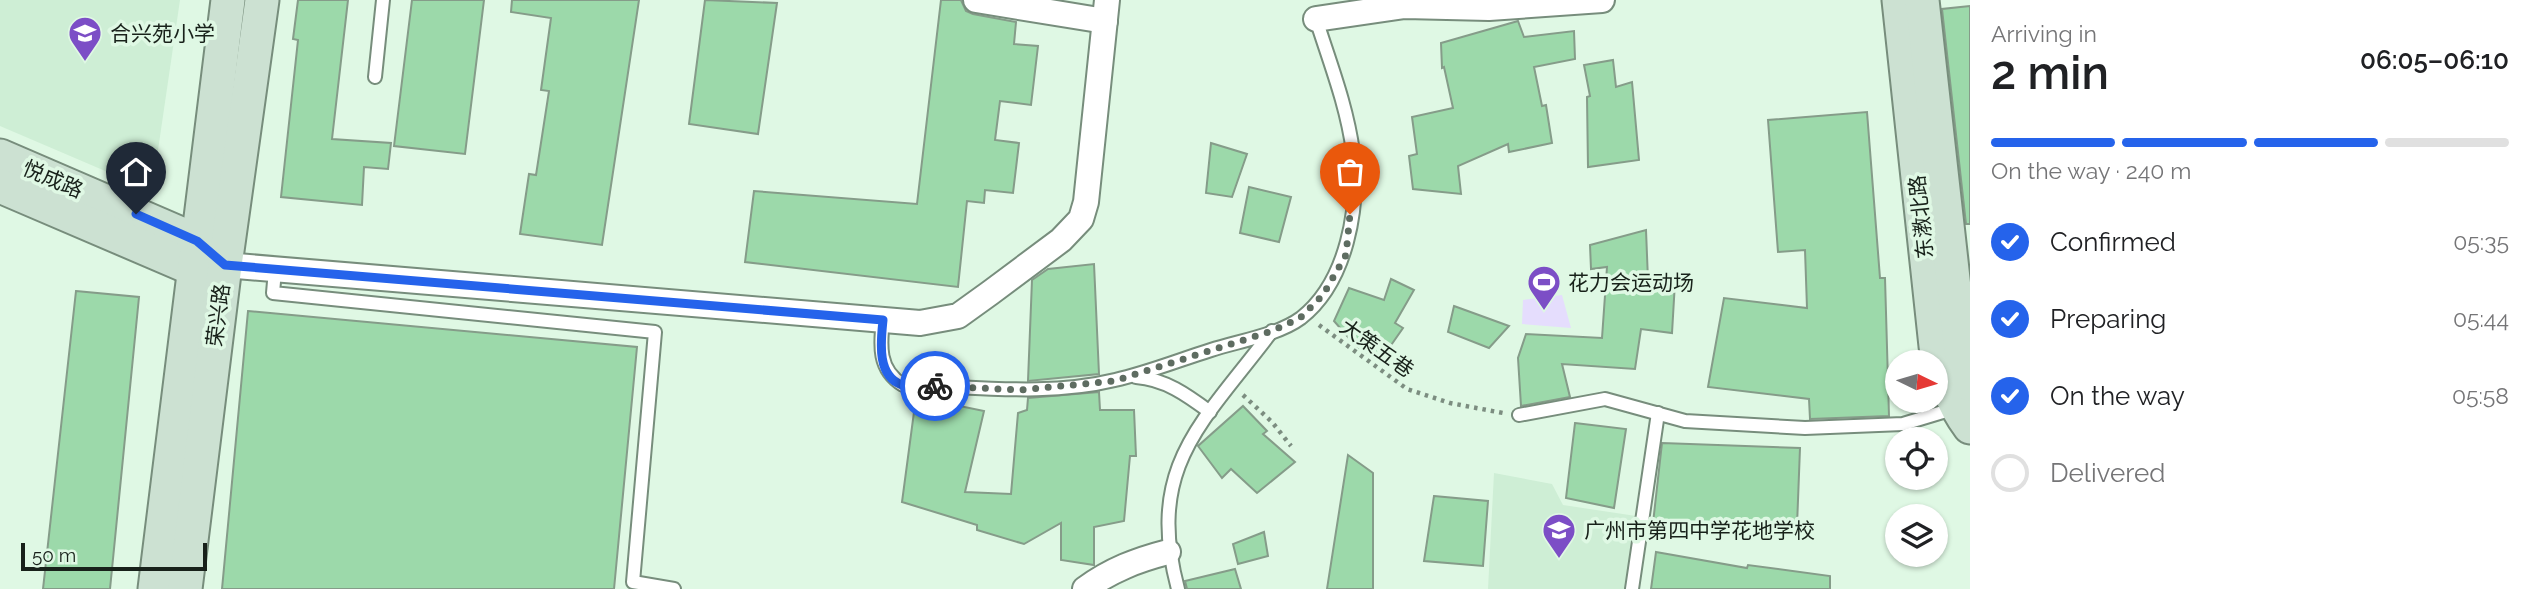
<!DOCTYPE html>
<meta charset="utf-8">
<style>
:root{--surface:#fff;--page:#f2f2f2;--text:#202124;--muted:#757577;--line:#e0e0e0;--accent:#2563eb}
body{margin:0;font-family:Raleway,"Noto Sans SC",sans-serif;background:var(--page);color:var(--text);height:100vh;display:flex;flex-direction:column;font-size:26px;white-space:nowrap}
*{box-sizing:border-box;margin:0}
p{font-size:23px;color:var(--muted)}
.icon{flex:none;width:38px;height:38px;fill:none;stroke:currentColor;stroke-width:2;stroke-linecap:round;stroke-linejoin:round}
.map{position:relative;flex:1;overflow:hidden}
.panel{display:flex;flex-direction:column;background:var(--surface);width:560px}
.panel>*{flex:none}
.needle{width:46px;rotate:95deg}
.controls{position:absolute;left:1885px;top:350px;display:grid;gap:14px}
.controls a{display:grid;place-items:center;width:63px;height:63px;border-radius:50%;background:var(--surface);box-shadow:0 2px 5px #0004;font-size:35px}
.scale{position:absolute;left:21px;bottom:18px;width:186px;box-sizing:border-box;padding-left:7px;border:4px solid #18211a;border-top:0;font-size:19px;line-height:24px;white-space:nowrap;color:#18211a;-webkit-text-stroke:5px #dff8e4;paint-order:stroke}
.pin{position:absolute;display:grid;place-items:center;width:60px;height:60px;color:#fff;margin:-72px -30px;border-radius:50% 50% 50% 0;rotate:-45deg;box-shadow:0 0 7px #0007}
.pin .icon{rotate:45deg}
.courier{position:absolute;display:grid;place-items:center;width:70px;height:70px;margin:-35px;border:5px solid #2563eb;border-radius:50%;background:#fff;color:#222;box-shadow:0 2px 9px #0007}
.summary em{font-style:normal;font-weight:600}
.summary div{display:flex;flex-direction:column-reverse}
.summary{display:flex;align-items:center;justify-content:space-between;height:119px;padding:0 21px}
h1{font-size:46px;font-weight:600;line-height:52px}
.bar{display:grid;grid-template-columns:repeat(4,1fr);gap:10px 7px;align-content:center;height:84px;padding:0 21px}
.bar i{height:9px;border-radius:5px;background:var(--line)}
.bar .on{background:var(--accent)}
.bar p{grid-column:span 4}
ol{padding:0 21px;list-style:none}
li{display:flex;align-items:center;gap:21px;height:77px}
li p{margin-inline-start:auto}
li .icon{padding:7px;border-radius:50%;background:var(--accent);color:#fff;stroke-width:4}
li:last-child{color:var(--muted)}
li i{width:38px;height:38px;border:4px solid var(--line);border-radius:50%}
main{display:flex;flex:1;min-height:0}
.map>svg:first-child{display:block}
.built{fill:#ceeed5}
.green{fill:#e5ddfd}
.building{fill:#9cd9aa;stroke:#859c89;stroke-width:2}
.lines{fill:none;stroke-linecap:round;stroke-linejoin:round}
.lane-casing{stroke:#778d7c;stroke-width:16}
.street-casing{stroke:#778d7c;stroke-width:28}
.secondary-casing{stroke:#778d7c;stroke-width:37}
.path{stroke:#7c8d80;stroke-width:4.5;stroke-dasharray:3.5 5;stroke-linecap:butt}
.lane{stroke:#fff;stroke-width:12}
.street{stroke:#fff;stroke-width:24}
.secondary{stroke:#cce1d2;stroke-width:33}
.done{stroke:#5e6c61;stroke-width:7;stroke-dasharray:0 12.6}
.route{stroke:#2563eb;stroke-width:9}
.labels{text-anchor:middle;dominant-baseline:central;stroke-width:7;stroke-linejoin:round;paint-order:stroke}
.poi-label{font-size:21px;fill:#18211a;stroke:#dff8e4;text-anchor:start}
.street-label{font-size:21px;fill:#18211a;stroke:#dff8e4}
</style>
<main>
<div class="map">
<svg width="1970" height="589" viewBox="0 0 1970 589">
<rect width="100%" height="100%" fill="#dff8e4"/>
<g class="built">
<polygon points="0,0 180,0 152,191 0,126"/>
<polygon points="1494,473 1552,484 1563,505 1636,516 1626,589 1488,589"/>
</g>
<polygon class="green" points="1562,295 1571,328 1522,324 1523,300"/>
<g class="building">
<polygon points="298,0 348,0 332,139 391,143 388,169 364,167 362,205 281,197 298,40 293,39"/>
<polygon points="412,0 484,0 465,154 394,146"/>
<polygon points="512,0 639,0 602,245 520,234 529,174 536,175 549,91 541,90 551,18 511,12"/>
<polygon points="705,0 777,3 758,134 689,124"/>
<polygon points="941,0 961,0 966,11 973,14 1016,22 1014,44 1038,46 1031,105 1000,101 995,140 1019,143 1013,193 985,190 984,203 967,201 958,287 745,262 754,191 917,204"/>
<polygon points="1970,6 1970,224 1966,224 1942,9"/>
<polygon points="1518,21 1524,37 1574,31 1575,59 1534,67 1542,106 1546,105 1552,143 1509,152 1508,144 1458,166 1461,194 1413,189 1409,156 1417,154 1412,117 1453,108 1444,67 1442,68 1441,43"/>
<polygon points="1613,60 1616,87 1632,82 1639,160 1588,167 1587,97 1590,96 1584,65"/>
<polygon points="1867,112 1880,278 1885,278 1889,416 1810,419 1809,399 1708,387 1724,298 1807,308 1805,250 1778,252 1768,120"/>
<polygon points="1211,143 1247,154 1232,197 1206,193"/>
<polygon points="1249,187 1291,197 1279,242 1240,233"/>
<polygon points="1646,230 1648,280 1675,282 1672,333 1641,329 1635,369 1562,364 1570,397 1521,406 1518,358 1526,334 1602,338 1607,267 1591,269 1590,245"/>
<polygon points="1094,264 1099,374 1028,381 1032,280 1048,269"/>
<polygon points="1391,279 1414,290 1395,323 1403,328 1380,361 1355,345 1334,321 1349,288 1384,300"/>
<polygon points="76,291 139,297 110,589 43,589"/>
<polygon points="1454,306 1509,326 1489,348 1448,332"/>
<polygon points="248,311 637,347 614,589 222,589"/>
<polygon points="1099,392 1100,410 1134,410 1136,456 1130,456 1124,521 1094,527 1094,565 1061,560 1061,523 1024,544 977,530 977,525 902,502 916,397 984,411 965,492 1011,494 1018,413 1027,410 1028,398"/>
<polygon points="1243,406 1267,431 1263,434 1295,462 1257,493 1231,469 1222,478 1198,446"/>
<polygon points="1575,423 1626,429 1614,508 1566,498"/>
<polygon points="1662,443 1800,448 1797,526 1653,523"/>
<polygon points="1348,455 1373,473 1373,589 1327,589"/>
<polygon points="1434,496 1488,501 1483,566 1424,561"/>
<polygon points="1264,532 1268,556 1238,564 1233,544"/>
<polygon points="1656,552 1747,568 1748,565 1830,576 1830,589 1651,589"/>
<polygon points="1235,569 1241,589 1187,589 1185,581"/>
</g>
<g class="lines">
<defs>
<g id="lane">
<polyline points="375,77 383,0"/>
<polyline points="275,270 273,293 655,332 633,582 674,589"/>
<path d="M883 320C880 345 878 370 903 385 973 386 1045 397 1115 380 1147 373 1179 360 1211 350 1239 341 1278 335 1301 318 1347 282 1360 207 1353 152 1347 106 1330 63 1316 19"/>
<path d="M1136 377C1165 379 1187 395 1210 412"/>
<polyline points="1519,415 1605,399 1685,421 1805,428 1903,424 1956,408"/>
<path d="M1178 589C1145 465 1203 423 1272 331"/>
<polyline points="1632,589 1658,413"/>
</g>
<g id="street">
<polyline points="976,0 1105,21"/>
<polyline points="1316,19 1405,6 1489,8 1602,0"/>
<polyline points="225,265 920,323 958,316 990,293 1061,240 1081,219 1086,202 1107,0"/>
<path d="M1085 589C1111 570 1137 560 1168 552"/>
</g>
<g id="secondary">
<path d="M1899 0 1936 346C1944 376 1951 402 1970 427"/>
<polyline points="1922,0 1961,351 1970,384"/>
<polyline points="0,156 197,241 212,254"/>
<polyline points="0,186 194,269 215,266"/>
<polyline points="155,589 228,0"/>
<polyline points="185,589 225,265 262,0"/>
</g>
</defs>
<use href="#lane" class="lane-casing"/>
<use href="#street" class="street-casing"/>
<use href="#secondary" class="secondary-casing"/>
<g class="path">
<polyline points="1319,325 1407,389 1450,403 1503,413"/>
<polyline points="1243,395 1272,422 1291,446"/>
</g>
<use href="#lane" class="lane"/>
<use href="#street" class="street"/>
<use href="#secondary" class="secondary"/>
</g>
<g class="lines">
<polyline class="done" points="935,386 1020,390 1114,381 1272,331 1300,318 1323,295 1346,255 1350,214"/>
<path class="route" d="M136 214 197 241 225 265 883 320C881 340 876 376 902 385 911 388 925 386 935 386"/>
</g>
<defs>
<symbol id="school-pin" viewBox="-11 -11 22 30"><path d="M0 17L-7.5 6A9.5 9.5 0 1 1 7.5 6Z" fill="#7c4ec6" stroke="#dff8e4"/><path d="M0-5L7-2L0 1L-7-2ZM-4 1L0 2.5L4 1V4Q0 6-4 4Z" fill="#fff"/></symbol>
<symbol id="stadium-pin" viewBox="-11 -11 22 30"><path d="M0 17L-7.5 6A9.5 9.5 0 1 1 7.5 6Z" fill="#7c4ec6" stroke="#dff8e4"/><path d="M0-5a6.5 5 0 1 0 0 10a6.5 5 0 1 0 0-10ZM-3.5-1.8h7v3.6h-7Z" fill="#fff"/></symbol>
</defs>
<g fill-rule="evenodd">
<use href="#school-pin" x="66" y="14" width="38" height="52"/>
<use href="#stadium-pin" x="1525" y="263" width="38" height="52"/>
<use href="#school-pin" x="1540" y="511" width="38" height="52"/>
</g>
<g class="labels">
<g class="poi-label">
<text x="110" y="33">合兴苑小学</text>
<text x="1568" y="282">花力会运动场</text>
<text x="1584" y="530">广州市第四中学花地学校</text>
</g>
<g class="street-label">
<text transform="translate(53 179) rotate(23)">悦成路</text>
<text transform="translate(1921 217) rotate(-96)">东漖北路</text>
<text transform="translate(218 315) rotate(-83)">荣兴路</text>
<text transform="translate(1377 348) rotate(35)">大策五巷</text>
</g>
</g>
</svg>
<div class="controls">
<a><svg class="needle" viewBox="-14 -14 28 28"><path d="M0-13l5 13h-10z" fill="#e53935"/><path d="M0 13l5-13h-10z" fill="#757577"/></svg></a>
<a><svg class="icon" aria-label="locate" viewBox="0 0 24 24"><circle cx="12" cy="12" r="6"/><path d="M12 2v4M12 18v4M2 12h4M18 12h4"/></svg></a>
<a><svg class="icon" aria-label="layers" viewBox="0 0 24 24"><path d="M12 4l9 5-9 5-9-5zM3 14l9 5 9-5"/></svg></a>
</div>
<div class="scale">50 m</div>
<div class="pin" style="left:1350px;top:214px;background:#ea580c"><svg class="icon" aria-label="bag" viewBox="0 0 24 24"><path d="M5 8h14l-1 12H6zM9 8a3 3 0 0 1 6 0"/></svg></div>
<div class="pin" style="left:136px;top:214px;background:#1f2937"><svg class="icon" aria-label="home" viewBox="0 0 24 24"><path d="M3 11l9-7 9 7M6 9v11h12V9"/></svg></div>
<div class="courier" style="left:935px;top:386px"><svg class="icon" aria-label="bike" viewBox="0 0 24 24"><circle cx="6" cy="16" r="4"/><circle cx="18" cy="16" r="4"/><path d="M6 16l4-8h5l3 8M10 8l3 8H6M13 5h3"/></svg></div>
</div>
<section class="panel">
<div class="summary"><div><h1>2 min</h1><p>Arriving in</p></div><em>06:05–06:10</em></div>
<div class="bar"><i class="on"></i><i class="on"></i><i class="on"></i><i></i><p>On the way · 240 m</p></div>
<ol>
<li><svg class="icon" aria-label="check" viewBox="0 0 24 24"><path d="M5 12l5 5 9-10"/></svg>Confirmed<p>05:35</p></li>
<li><svg class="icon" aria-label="check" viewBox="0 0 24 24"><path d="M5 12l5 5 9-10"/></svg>Preparing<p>05:44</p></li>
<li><svg class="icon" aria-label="check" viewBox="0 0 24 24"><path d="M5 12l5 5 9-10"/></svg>On the way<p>05:58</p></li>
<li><i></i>Delivered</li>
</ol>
</section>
</main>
